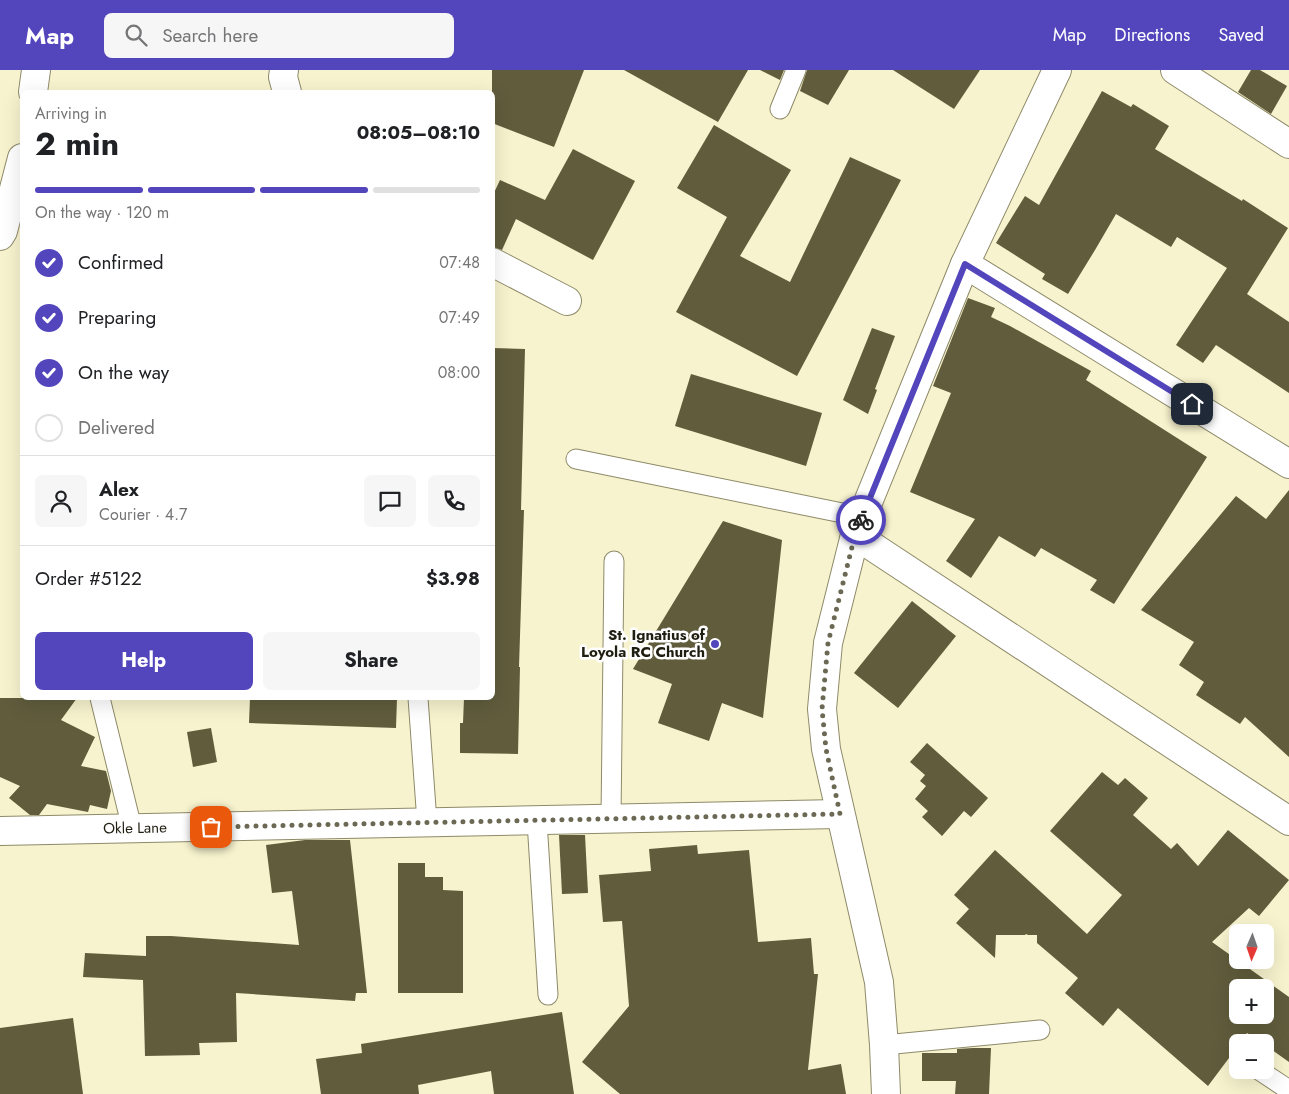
<!DOCTYPE html>
<meta charset="utf-8">
<style>
:root{--surface:#fff;--page:#f6f6f6;--text:#202124;--muted:#757577;--line:#e0e0e0;--accent:#5346bd}
body{margin:0;font-family:Jost,sans-serif;background:var(--page);color:var(--text);height:100vh;display:flex;flex-direction:column;font-size:19px;white-space:nowrap}
*{box-sizing:border-box;margin:0}
p{font-size:16px;color:var(--muted)}
.icon{flex:none;width:28px;height:28px;fill:none;stroke:currentColor;stroke-width:2;stroke-linecap:round;stroke-linejoin:round}
.map{position:relative;flex:1;overflow:hidden}
.sheet{position:absolute;left:20px;top:20px;width:475px;height:610px;display:flex;flex-direction:column;background:var(--surface);border-radius:8px;box-shadow:0 5px 20px #0002}
.sheet>*{flex:none}
.needle{width:32px;rotate:182deg}
.tools{position:absolute;left:1229px;top:854px;display:grid;gap:10px}
.tools a{display:grid;place-items:center;width:45px;height:45px;border-radius:8px;background:var(--surface);box-shadow:0 5px 20px #0002;font-size:25px}
.pin{position:absolute;display:grid;place-items:center;width:42px;height:42px;color:#fff;margin:-21px;border-radius:10px;box-shadow:0 2px 8px #0006}
.courier{position:absolute;display:grid;place-items:center;width:50px;height:50px;margin:-25px;border:4px solid #5346bd;border-radius:50%;background:#fff;color:#222;box-shadow:0 1px 6px #0007}
.overview em{font-style:normal;font-weight:700}
.overview div{display:flex;flex-direction:column-reverse}
.overview{display:flex;align-items:center;justify-content:space-between;height:85px;padding:0 15px}
h1{font-size:32px;font-weight:700;line-height:38px}
.bar{display:grid;grid-template-columns:repeat(4,1fr);gap:8px 5px;align-content:center;height:60px;padding:0 15px}
.bar i{height:6px;border-radius:4px;background:var(--line)}
.bar .active{background:var(--accent)}
.bar p{grid-column:span 4}
.line{display:flex;align-items:center;gap:12px;padding:0 15px;border-top:1px solid var(--line)}
.line div{flex:1}
.round{display:grid;place-items:center;flex:none;width:52px;height:52px;border-radius:8px;background:var(--page)}
ol{padding:0 15px;list-style:none}
li{display:flex;align-items:center;gap:15px;height:55px}
li p{margin-inline-start:auto}
li .icon{padding:5px;border-radius:50%;background:var(--accent);color:#fff;stroke-width:4}
li:last-child{color:var(--muted)}
li i{width:28px;height:28px;border:2px solid var(--line);border-radius:50%}
.primary-button{display:flex;gap:10px;margin-top:auto;padding:10px 15px}
.primary-button a{flex:1;height:58px;border-radius:8px;background:var(--accent);color:#fff;font-size:20px;font-weight:700;line-height:58px;text-align:center}
.primary-button a+a{background:var(--page);color:var(--text)}
header{display:flex;align-items:center;gap:30px;box-sizing:border-box;height:70px;padding:0 25px;background:var(--accent);color:#fff}
header strong{font-size:24px}
nav{display:flex;gap:28px;margin-inline-start:auto;font-size:18px}
.search{width:350px;height:45px;background:var(--page);display:flex;align-items:center;gap:12px;box-sizing:border-box;padding:0 18px;border-radius:8px;color:var(--muted);font-size:19px}
.map>svg:first-child{display:block}
.building{fill:#605c3c;fill-rule:evenodd}
.lines{fill:none;stroke-linecap:round;stroke-linejoin:round}
.lane-casing{stroke:#8e8a69;stroke-width:21}
.street-casing{stroke:#8e8a69;stroke-width:30}
.secondary-casing{stroke:#8e8a69;stroke-width:30}
.lane{stroke:#fff;stroke-width:19}
.street{stroke:#fff;stroke-width:28}
.secondary{stroke:#fff;stroke-width:28}
.done{stroke:#6b6953;stroke-width:5;stroke-dasharray:0 9}
.route{stroke:#5346bd;stroke-width:6}
.poi-dot{fill:#5346bd;stroke:#fefefe;stroke-width:2}
.labels{text-anchor:middle;dominant-baseline:central;stroke-width:5;stroke-linejoin:round;paint-order:stroke}
.poi-label{font-size:15px;font-weight:bold;fill:#201e11;stroke:#fefefe;text-anchor:end}
.street-label{font-size:15px;fill:#201e11;stroke:#fefefe}
</style>
<header>
<strong>Map</strong>
<div class="search"><svg class="icon" aria-label="search" viewBox="0 0 24 24"><circle cx="10" cy="10" r="6"/><path d="M15 15l6 6"/></svg>Search here</div>
<nav><a>Map</a><a>Directions</a><a>Saved</a></nav>
</header>
<div class="map">
<svg width="1289" height="1024" viewBox="0 0 1289 1024">
<rect width="100%" height="100%" fill="#f7f3ce"/>
<g class="building">
<polygon points="492,0 584,0 554,77 492,53"/>
<polygon points="624,0 748,0 718,52"/>
<polygon points="760,0 784,0 780,10"/>
<polygon points="807,0 849,0 828,35 800,21"/>
<polygon points="893,0 980,0 954,39"/>
<polygon points="1251,0 1260,0 1287,16 1271,44 1238,22"/>
<polygon points="1102,21 1131,37 1133,34 1169,56 1155,79 1242,131 1243,129 1288,158 1247,224 1289,252 1289,323 1216,275 1203,293 1176,275 1227,198 1177,167 1171,177 1116,144 1095,180 1068,224 1042,209 1045,204 996,173 1025,126 1039,135"/>
<polygon points="714,55 791,100 740,186 790,212 850,87 901,110 797,306 676,242 727,147 677,118"/>
<polygon points="573,79 635,111 593,190 516,149 502,180 492,177 492,127 500,110 545,130"/>
<polygon points="968,228 995,238 991,247 1010,256 1091,301 1086,310 1207,387 1114,534 1090,520 1097,510 1041,478 1035,487 999,466 971,508 946,491 975,449 910,422 951,323 933,316"/>
<polygon points="872,258 895,266 875,319 877,320 868,344 843,330"/>
<polygon points="492,278 525,279 521,440 524,440 519,597 520,597 518,684 460,683 460,653 463,653 464,628 492,628"/>
<polygon points="691,304 822,343 806,396 675,356"/>
<polygon points="1289,420 1289,687 1245,647 1240,654 1196,625 1204,612 1179,595 1194,572 1141,540 1236,426 1266,449"/>
<polygon points="723,451 782,470 763,648 722,633 709,671 658,653 672,614 633,599"/>
<polygon points="912,531 956,566 898,638 854,603"/>
<polygon points="0,628 77,628 61,650 95,667 81,696 106,701 111,721 107,739 90,735 88,742 47,734 39,745 30,745 9,728 20,716 0,707"/>
<polygon points="250,628 397,628 396,658 249,653"/>
<polygon points="211,658 217,692 193,697 187,662"/>
<polygon points="927,673 988,728 971,747 964,741 942,766 922,747 928,741 915,729 926,716 920,711 925,705 910,692"/>
<path d="M1102 702 1118 715 1125 708 1148 728 1133 745 1171 779 1177 773 1198 796 1228 760 1289 810 1259 846 1249 838 1212 872 1289 927V992L1265 975V972H1261L1247 963 1240 972H1238V976L1208 1016 1118 938 1103 956 1065 923 1078 908 1037 873V865H1028L1026 864 1025 865H996L995 888 956 853 969 839 954 825 995 780 1087 864 1122 825 1050 761ZM1238 918H1265V945H1238Z"/>
<polygon points="559,765 585,765 588,823 562,824"/>
<polygon points="305,770 350,770 367,923 356,923 355,931 236,923 237,972 199,973 200,985 145,986 143,910 83,907 85,883 146,886 146,866 171,866 299,875 292,821 272,823 266,775"/>
<polygon points="697,775 698,784 749,780 758,872 811,868 814,904 818,904 808,1000 841,994 846,1024 620,1024 582,992 629,936 622,851 603,852 599,805 651,801 649,779"/>
<polygon points="398,793 425,793 425,807 443,807 443,820 463,821 463,923 398,923"/>
<polygon points="562,942 574,1024 494,1024 491,1001 418,1015 419,1024 321,1024 316,989 362,983 361,974"/>
<polygon points="73,948 83,1024 0,1024 0,958"/>
<polygon points="973,978 991,978 989,1024 955,1024 956,1011 922,1011 922,983 957,983 957,979"/>
</g>
<g class="lines">
<defs>
<g id="lane">
<polyline points="780,39 796,0"/>
<polyline points="576,389 862,447"/>
<polyline points="100,628 132,758"/>
<polyline points="418,628 427,752"/>
<polyline points="611,749 614,491"/>
<polyline points="537,751 548,925"/>
<polyline points="884,975 1040,960"/>
<polyline points="1259,1000 1289,1020"/>
</g>
<g id="street">
<polyline points="284,0 283,7 287,22"/>
<polyline points="1175,0 1289,74"/>
<polyline points="492,192 567,231"/>
<polyline points="965,194 1289,394"/>
<polyline points="855,465 1289,751"/>
<polyline points="0,761 840,744"/>
<polyline points="886,1024 884,975 879,912 826,679 822,639 828,573 855,465 862,447 965,194 1057,0"/>
</g>
<g id="secondary">
<polyline points="33,22 36,0"/>
<polyline points="0,166 3,161 22,88"/>
</g>
</defs>
<use href="#lane" class="lane-casing"/>
<use href="#street" class="street-casing"/>
<use href="#secondary" class="secondary-casing"/>
<use href="#lane" class="lane"/>
<use href="#street" class="street"/>
<use href="#secondary" class="secondary"/>
</g>
<g class="lines">
<polyline class="done" points="211,757 840,744 826,679 822,639 828,573 855,465 861,450"/>
<polyline class="route" points="861,450 965,194 1192,334"/>
</g>
<circle class="poi-dot" cx="715" cy="574" r="5"/>
<g class="labels">
<g class="poi-label">
<text x="705" y="565">St. Ignatius of<tspan x="705" dy="17">Loyola RC Church</tspan></text>
</g>
<g class="street-label">
<text transform="translate(135 758) rotate(-1)">Okle Lane</text>
</g>
</g>
</svg>
<div class="tools">
<a><svg class="needle" viewBox="-14 -14 28 28"><path d="M0-13l5 13h-10z" fill="#e53935"/><path d="M0 13l5-13h-10z" fill="#757577"/></svg></a>
<a>+</a>
<a>−</a>
</div>
<div class="pin" style="left:211px;top:757px;background:#ea580c"><svg class="icon" aria-label="bag" viewBox="0 0 24 24"><path d="M5 8h14l-1 12H6zM9 8a3 3 0 0 1 6 0"/></svg></div>
<div class="pin" style="left:1192px;top:334px;background:#1f2937"><svg class="icon" aria-label="home" viewBox="0 0 24 24"><path d="M3 11l9-7 9 7M6 9v11h12V9"/></svg></div>
<div class="courier" style="left:861px;top:450px"><svg class="icon" aria-label="bike" viewBox="0 0 24 24"><circle cx="6" cy="16" r="4"/><circle cx="18" cy="16" r="4"/><path d="M6 16l4-8h5l3 8M10 8l3 8H6M13 5h3"/></svg></div>
<section class="sheet">
<div class="overview"><div><h1>2 min</h1><p>Arriving in</p></div><em>08:05–08:10</em></div>
<div class="bar"><i class="active"></i><i class="active"></i><i class="active"></i><i></i><p>On the way · 120 m</p></div>
<ol>
<li><svg class="icon" aria-label="check" viewBox="0 0 24 24"><path d="M5 12l5 5 9-10"/></svg>Confirmed<p>07:48</p></li>
<li><svg class="icon" aria-label="check" viewBox="0 0 24 24"><path d="M5 12l5 5 9-10"/></svg>Preparing<p>07:49</p></li>
<li><svg class="icon" aria-label="check" viewBox="0 0 24 24"><path d="M5 12l5 5 9-10"/></svg>On the way<p>08:00</p></li>
<li><i></i>Delivered</li>
</ol>
<div class="line" style="height:90px"><a class="round"><svg class="icon" aria-label="person" viewBox="0 0 24 24"><circle cx="12" cy="8" r="4"/><path d="M4 21q1-7 8-7t8 7"/></svg></a><div><b>Alex</b><p>Courier · 4.7</p></div><a class="round"><svg class="icon" aria-label="chat" viewBox="0 0 24 24"><path d="M4 5h16v11H9l-5 4z"/></svg></a><a class="round"><svg class="icon" aria-label="phone" viewBox="0 0 24 24"><path d="M5 4h4l2 5-3 2q2 4 5 5l2-3 5 2v4C11 20 4 13 5 4z"/></svg></a></div>
<div class="line" style="height:65px"><div>Order #5122</div><b>$3.98</b></div>
<div class="primary-button"><a>Help</a><a>Share</a></div>
</section>
</div>
